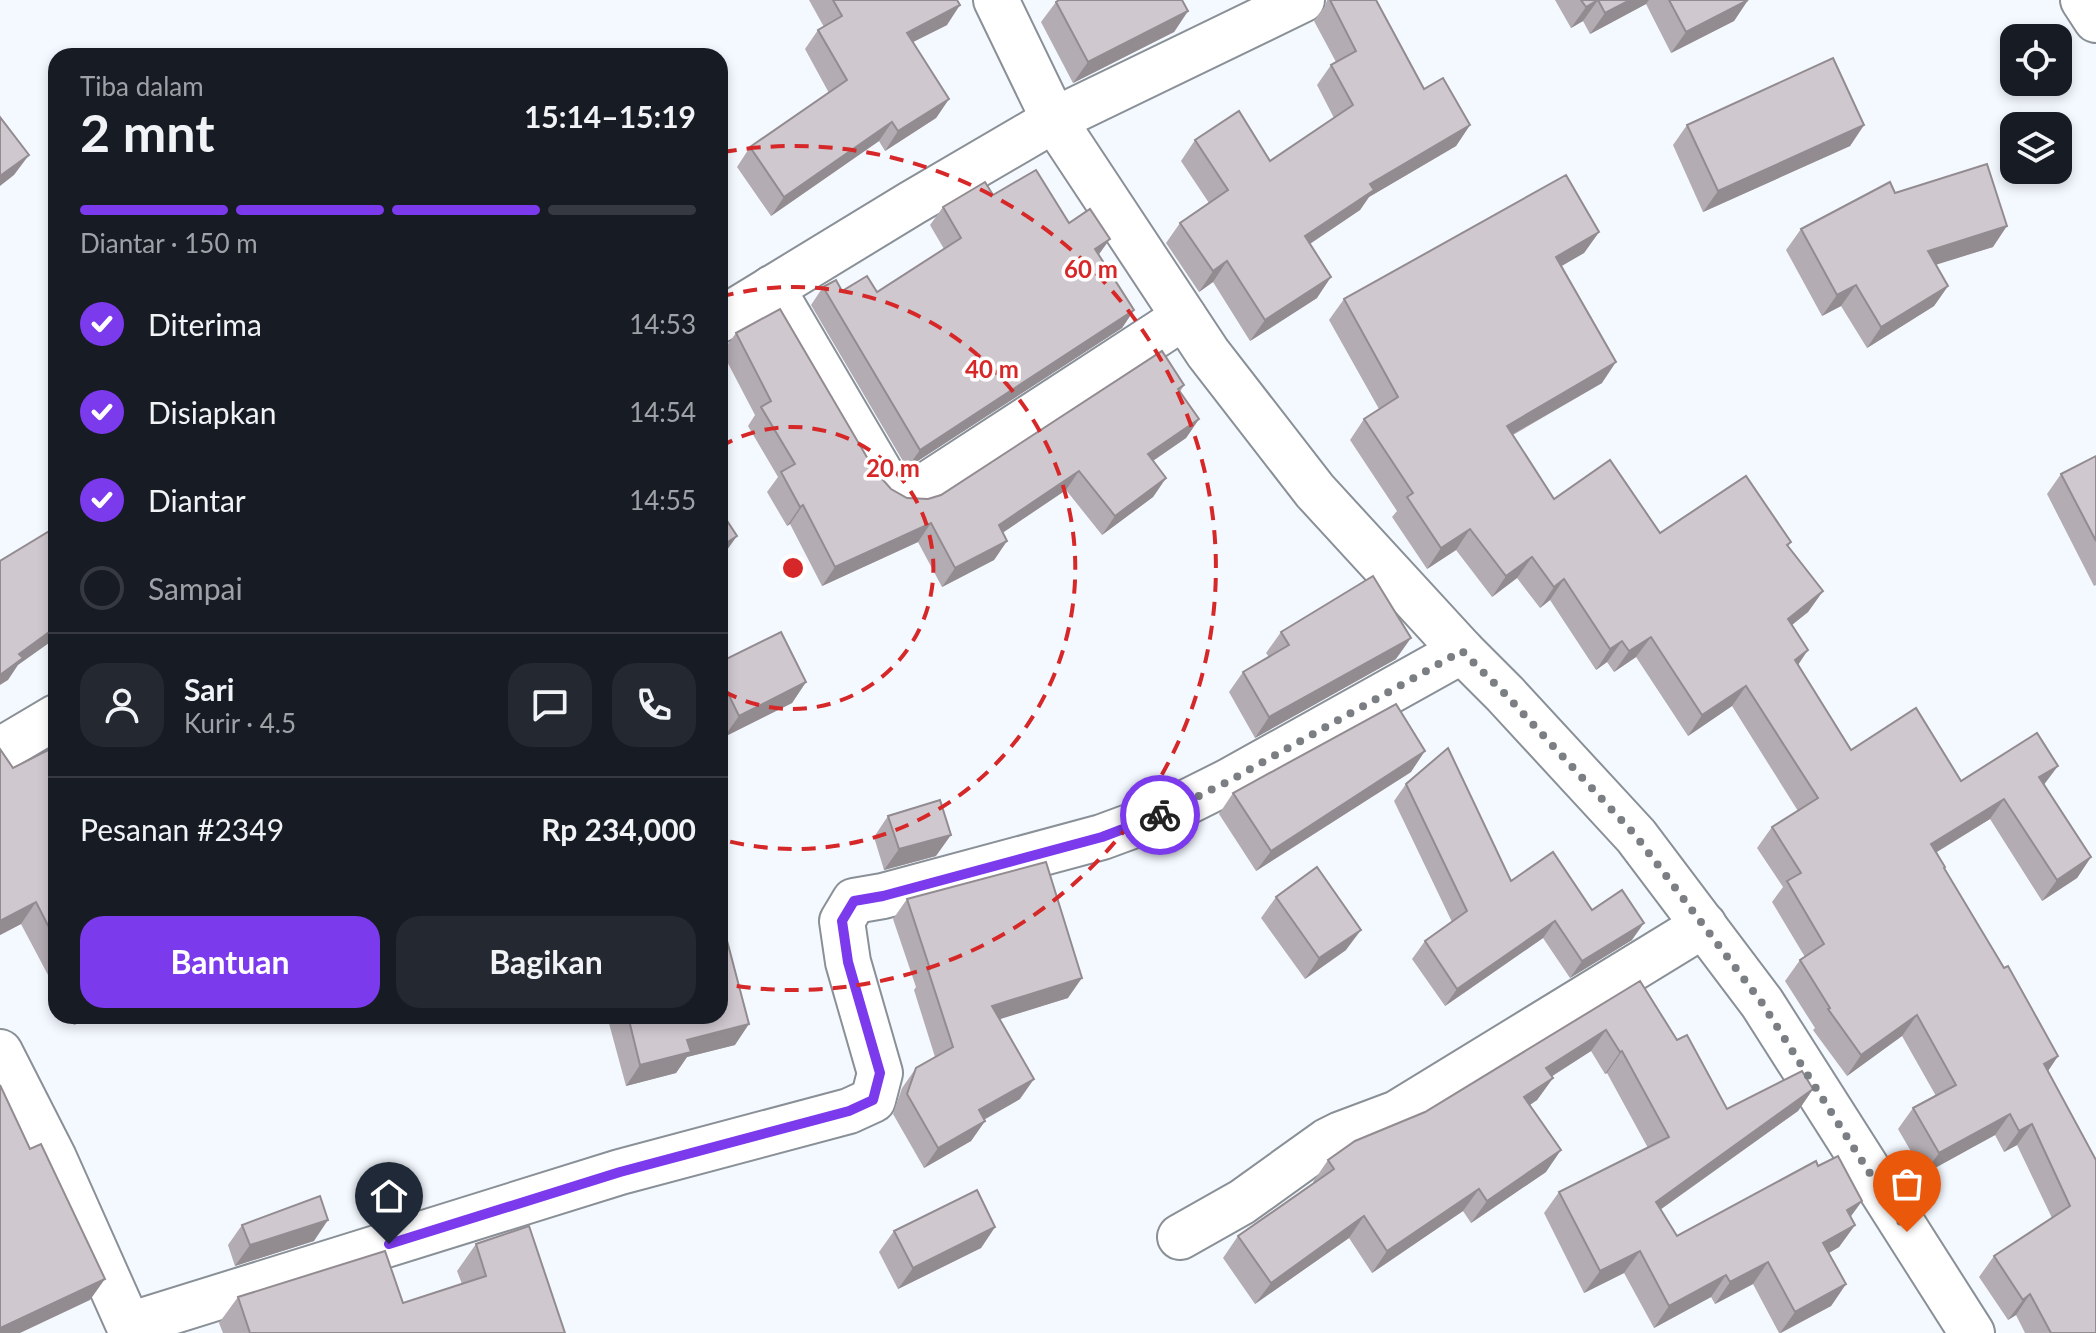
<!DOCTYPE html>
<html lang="id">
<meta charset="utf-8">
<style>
:root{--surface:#171b24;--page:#242831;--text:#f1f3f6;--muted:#9ea1a6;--line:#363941;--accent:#7c3aed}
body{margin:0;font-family:Lato,sans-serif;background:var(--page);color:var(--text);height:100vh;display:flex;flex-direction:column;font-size:30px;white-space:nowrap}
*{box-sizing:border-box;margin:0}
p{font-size:26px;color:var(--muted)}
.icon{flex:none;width:44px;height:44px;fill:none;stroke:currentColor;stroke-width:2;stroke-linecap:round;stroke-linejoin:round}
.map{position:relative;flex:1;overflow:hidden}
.panel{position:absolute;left:48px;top:48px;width:680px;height:976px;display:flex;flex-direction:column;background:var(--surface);border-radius:24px;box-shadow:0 4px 12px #0003}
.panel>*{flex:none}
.tools{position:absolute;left:2000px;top:24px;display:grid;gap:16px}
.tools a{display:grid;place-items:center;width:72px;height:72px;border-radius:16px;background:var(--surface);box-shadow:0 4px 12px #0003;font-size:40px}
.pin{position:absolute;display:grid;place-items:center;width:68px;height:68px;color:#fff;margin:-82px -34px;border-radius:50% 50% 50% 0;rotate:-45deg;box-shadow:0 0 8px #0007}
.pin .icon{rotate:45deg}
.courier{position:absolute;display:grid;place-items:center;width:80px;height:80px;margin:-40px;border:6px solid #7c3aed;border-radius:50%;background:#fff;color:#222;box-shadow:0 2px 10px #0007}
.head em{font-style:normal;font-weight:700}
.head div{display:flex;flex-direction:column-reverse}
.head{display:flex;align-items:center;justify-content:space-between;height:136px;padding:0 32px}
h1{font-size:52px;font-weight:700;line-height:60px}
.bar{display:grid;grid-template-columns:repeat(4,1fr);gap:12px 8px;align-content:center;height:96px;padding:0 32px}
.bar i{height:10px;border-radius:6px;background:var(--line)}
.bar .current{background:var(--accent)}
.bar p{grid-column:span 4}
.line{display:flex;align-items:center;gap:20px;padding:0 32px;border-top:2px solid var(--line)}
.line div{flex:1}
.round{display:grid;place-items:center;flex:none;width:84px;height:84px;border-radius:24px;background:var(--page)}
ol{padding:0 32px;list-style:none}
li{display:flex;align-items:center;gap:24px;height:88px}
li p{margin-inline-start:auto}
li .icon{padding:8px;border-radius:50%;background:var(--accent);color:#fff;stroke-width:4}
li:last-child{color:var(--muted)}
li i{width:44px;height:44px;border:4px solid var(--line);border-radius:50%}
.button{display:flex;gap:16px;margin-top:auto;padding:16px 32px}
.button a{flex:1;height:92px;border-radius:24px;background:var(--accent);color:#fff;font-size:32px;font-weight:700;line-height:92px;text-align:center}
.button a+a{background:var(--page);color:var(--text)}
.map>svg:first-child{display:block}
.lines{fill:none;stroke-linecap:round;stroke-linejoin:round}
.street-casing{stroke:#8a9097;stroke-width:48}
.street{stroke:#fff;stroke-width:44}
.wall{fill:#b3acb2}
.shaded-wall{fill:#928c91}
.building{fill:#d0c8cf;stroke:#928c91;stroke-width:2}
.done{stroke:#7b7f83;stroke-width:8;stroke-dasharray:0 14.4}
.route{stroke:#7c3aed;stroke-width:10}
.ring{fill:none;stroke:#d62828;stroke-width:4;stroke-dasharray:14 10}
.centre{fill:#d62828;stroke:#fff;stroke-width:4}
.ring-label{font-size:24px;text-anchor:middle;font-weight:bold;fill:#d62828;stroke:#fff;stroke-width:7;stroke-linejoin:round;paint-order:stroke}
</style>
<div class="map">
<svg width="2096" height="1333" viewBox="0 0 2096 1333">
<rect width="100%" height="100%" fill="#f4f9ff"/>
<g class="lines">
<defs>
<g id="street">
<polyline points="996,0 1054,120 1208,353 1315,491 1462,651 1505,694 1636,836 1762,1003 1972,1333"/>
<polyline points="2083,0 2096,20"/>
<path d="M772 288 883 477C894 491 895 494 914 493L1184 317"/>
<polyline points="720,320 912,203 1054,120 1302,0"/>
<polyline points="0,750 56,717"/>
<polyline points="0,1052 54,1158 132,1333"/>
<polyline points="1180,1237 1242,1202 1327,1141 1341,1134 1397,1113 1704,925"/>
<polyline points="129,1325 620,1172 849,1111 873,1100 880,1073 848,962 842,921 854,901 883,896 1102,837 1159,816 1229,781 1462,651"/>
</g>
</defs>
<use href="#street" class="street-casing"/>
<use href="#street" class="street"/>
</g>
<g class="wall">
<polygon points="809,0 957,0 947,25 913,42 949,99 936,118 885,151 879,141 771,216 737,167 750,147 829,93 805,49 818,30 824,27"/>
<polygon points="1327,0 1376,0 1424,89 1470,125 1456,146 1369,197 1360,210 1310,244 1317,298 1250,341 1213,282 1199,292 1166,243 1180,223 1209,203 1181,161 1195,140 1270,161 1334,118 1317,85 1331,65 1336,62 1314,21 1325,6"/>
<polygon points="1555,0 1748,0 1734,21 1671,53 1646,4 1590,34 1583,21 1571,28"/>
<polygon points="1056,2 1188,11 1174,32 1073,83 1041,22"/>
<polygon points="1687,125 1864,125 1850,146 1703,212 1673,145"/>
<polygon points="1895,193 1993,247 1936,264 1948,286 1934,306 1867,348 1841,306 1822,316 1786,250 1801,229"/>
<polygon points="993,195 1069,223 1099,255 1134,310 1122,328 907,468 811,305 823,287 842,291 877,292 944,249 930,225 943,207"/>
<polygon points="1599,232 1584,253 1561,266 1602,383 1513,435 1554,499 1660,533 1791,542 1788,546 1823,591 1808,612 1792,625 1798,665 1851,750 1961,781 2044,785 2091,857 2077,878 2042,901 1990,819 1937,852 1944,869 2058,1056 2048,1071 2096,1333 2025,1333 2016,1315 2008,1320 1979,1277 1994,1256 2052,1218 2017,1145 2004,1152 1995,1135 1924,1174 1898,1129 1913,1108 1936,1096 1902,1036 1847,1076 1813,1030 1815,1028 1785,981 1800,960 1805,957 1772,902 1783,887 1757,848 1772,827 1798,811 1732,706 1688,736 1636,657 1614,672 1607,662 1596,670 1550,600 1540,608 1517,578 1492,597 1456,550 1427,569 1392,517 1397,511 1350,440 1364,419 1379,409 1329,320 1344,299"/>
<polygon points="736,333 875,471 891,489 907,498 928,499 941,495 1184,385 1180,392 1199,419 1186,438 1153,461 1166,478 1153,497 1102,535 1066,490 1003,532 1007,541 994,560 942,587 918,542 822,586 790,524 787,526 767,492 778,477 748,426 755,415 722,352"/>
<polygon points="2096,456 2096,585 2094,586 2047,494 2061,474"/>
<polygon points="1281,632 1396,659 1255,738 1229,692 1243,672 1269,657 1266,653"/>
<polygon points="720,662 806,682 792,703 724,737 720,728"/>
<polygon points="56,746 56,990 21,924 0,935 0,749 13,768"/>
<polygon points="1411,772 1256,871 1219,814 1233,793"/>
<polygon points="1406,784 1511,881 1592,910 1632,940 1570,978 1543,938 1445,1006 1412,959 1425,941 1452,922 1394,801"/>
<polygon points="888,816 936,856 884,870 874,837"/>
<polygon points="1276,897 1346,950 1305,979 1261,918"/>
<polygon points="907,899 1068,998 999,1019 1020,1099 984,1120 985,1121 971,1141 924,1168 893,1114 902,1088 916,1068 935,1057 914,990 916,987 893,919"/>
<polygon points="1640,981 1677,1040 1727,1109 1813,1089 1798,1111 1660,1210 1677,1236 1818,1166 1862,1201 1850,1217 1855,1225 1839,1247 1829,1253 1846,1284 1831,1306 1781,1333 1779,1333 1753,1284 1715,1304 1711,1297 1654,1328 1624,1273 1584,1293 1544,1213 1559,1192 1648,1148 1607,1073 1605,1074 1591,1051 1551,1077 1553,1078 1537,1100 1530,1105 1546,1172 1471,1223 1463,1211 1372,1273 1349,1238 1255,1304 1223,1258 1238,1236 1314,1183 1313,1182 1328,1160 1425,1112"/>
<polygon points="69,1016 93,1016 74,1025"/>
<polygon points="607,1016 720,1016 735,1045 687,1057 676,1073 626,1086"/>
<polygon points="242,1225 314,1241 235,1266 228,1245"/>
<polygon points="995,1227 981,1248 898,1289 879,1252 894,1231"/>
<polygon points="476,1244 565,1333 223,1333 219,1323 238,1297 403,1303 462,1284 457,1271"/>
</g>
<g class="shaded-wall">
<polygon points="1598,0 1583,21 1571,28 1586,7"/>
<polygon points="1630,0 1649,0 1646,4 1590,34 1605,13"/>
<polygon points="1748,0 1734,21 1671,53 1686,32"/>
<polygon points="960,5 947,25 893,52 907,33"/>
<polygon points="1188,11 1174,32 1073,83 1088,62"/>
<polygon points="949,99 936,118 885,151 898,131"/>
<polygon points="892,122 879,141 771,216 784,197"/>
<polygon points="1470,125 1456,146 1369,197 1360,210 1290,257 1305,236 1370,184"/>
<polygon points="1864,125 1850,146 1703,212 1718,191"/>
<polygon points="29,155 14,175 0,186 0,176"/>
<polygon points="2007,226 1993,247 1913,272 1928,251"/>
<polygon points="1599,232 1584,253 1541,278 1556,257"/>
<polygon points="1110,239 1097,257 1095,249"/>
<polygon points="1227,261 1213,282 1199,292 1213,271"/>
<polygon points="1331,277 1317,298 1250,341 1265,320"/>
<polygon points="1856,285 1841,306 1822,316 1837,295"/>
<polygon points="1948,286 1934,306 1867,348 1881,327"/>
<polygon points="1134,310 1122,328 907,468 920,450"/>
<polygon points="1616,362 1602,383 1492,446 1507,426"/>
<polygon points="1199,419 1186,438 1135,473 1148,454"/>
<polygon points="1079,471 1066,490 986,544 999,525"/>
<polygon points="1166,478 1153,497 1102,535 1115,516"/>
<polygon points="803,505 790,524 787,526 800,507"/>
<polygon points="931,523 918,542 822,586 835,567"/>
<polygon points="1470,529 1456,550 1427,569 1441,548"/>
<polygon points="737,536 722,557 720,558 720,547"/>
<polygon points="1007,541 994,560 942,587 955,568"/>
<polygon points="1532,557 1517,578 1492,597 1506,576"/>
<polygon points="1564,579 1550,600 1540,608 1554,587"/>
<polygon points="1823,591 1808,612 1773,640 1788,619"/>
<polygon points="56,627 56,638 18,665 8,680 0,685 0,675 19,654"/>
<polygon points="1651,637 1636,657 1614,672 1629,651"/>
<polygon points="1411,638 1396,659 1255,738 1269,717"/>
<polygon points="1622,641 1607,662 1596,670 1610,649"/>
<polygon points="1808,650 1794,671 1795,660"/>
<polygon points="806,682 792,703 724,737 739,716"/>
<polygon points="1746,686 1732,706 1688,736 1702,715"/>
<polygon points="1425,751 1411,772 1256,871 1271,851"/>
<polygon points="2058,766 2043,786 2039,777"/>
<polygon points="2004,799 1990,819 1917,864 1931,844"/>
<polygon points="951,835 936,856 884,870 899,849"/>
<polygon points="2091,857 2077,878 2042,901 2057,880"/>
<polygon points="36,902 21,924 0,935 0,921"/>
<polygon points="1555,921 1543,938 1445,1006 1457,989"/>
<polygon points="1644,923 1632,940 1570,978 1582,961"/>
<polygon points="1361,930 1346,950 1305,979 1319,958"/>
<polygon points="1082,978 1068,998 978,1026 992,1006"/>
<polygon points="1917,1015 1902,1036 1847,1076 1861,1055"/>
<polygon points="81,1016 93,1016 74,1025"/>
<polygon points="749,1024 735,1045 687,1057 676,1073 626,1086 640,1065 687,1040"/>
<polygon points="1606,1030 1591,1051 1530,1090 1546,1068"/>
<polygon points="1622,1051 1607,1073 1605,1074 1620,1052"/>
<polygon points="2058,1056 2044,1077 2044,1064"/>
<polygon points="1553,1078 1537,1100 1509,1119 1524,1097"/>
<polygon points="1034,1079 1020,1099 965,1130 979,1110"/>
<polygon points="1813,1089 1798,1111 1640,1224 1656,1202"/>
<polygon points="2010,1114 1995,1135 1924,1174 1939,1153"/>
<polygon points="985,1121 971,1141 924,1168 938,1148"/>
<polygon points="2032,1124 2017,1145 2004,1152 2019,1131"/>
<polygon points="1561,1150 1546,1172 1471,1223 1487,1201"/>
<polygon points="1479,1189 1463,1211 1372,1273 1387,1251"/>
<polygon points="1862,1201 1846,1223 1847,1210"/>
<polygon points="1364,1216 1349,1238 1255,1304 1271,1283"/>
<polygon points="328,1220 314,1241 235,1266 250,1245"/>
<polygon points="1855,1225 1839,1247 1808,1265 1823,1243"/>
<polygon points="995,1227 981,1248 898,1289 913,1268"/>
<polygon points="1640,1251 1624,1273 1584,1293 1600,1271"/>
<polygon points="1768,1262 1753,1284 1715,1304 1730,1282"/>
<polygon points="1726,1275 1711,1297 1654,1328 1669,1306"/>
<polygon points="105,1279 90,1300 20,1333 0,1333 0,1328"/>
<polygon points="1846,1284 1831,1306 1780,1333 1795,1312"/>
<polygon points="2030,1294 2016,1315 2008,1320 2023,1300"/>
</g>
<g class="building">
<polygon points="833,0 957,0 960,5 907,33 949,99 898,131 892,122 784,197 750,147 847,80 818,30 842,16"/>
<polygon points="1059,0 1182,0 1188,11 1088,62 1056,2"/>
<polygon points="1330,0 1376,0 1424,89 1443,78 1470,125 1370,184 1374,190 1305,236 1331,277 1265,320 1227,261 1213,271 1180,223 1228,190 1195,140 1239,111 1270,161 1353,105 1331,65 1356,51"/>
<polygon points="1581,0 1630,0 1605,13 1598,0 1586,7"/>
<polygon points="1669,0 1748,0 1686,32"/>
<polygon points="1833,58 1864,125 1718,191 1687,125"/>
<polygon points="0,117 29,155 0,176"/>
<polygon points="1987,164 2007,226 1928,251 1948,286 1881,327 1856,285 1837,295 1801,229 1890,182 1895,193"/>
<polygon points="1036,170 1069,223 1090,209 1110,239 1095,249 1134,310 920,450 823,287 836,280 842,291 867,276 877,292 961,238 943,207 985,182 993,195"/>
<polygon points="1566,175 1599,232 1556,257 1616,362 1507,426 1554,499 1610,460 1660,533 1746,476 1791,542 1787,545 1823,591 1788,619 1808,650 1795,660 1851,750 1916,708 1961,781 2037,733 2058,766 2039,777 2091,857 2057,880 2004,799 1931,844 1945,867 1944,868 2004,968 2008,966 2058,1056 2044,1064 2096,1160 2096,1333 2051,1333 2030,1294 2023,1300 1994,1256 2070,1206 2032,1124 2019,1131 2010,1114 1939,1153 1913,1108 1956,1085 1917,1015 1861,1055 1828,1009 1830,1008 1800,960 1824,944 1787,881 1801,873 1772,827 1818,798 1746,686 1702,715 1651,637 1629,651 1622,641 1610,649 1564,579 1554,587 1532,557 1506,576 1470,529 1441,548 1407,497 1413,493 1364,419 1398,397 1344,299"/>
<polygon points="780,309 875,471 891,489 907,498 928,499 941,495 1162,351 1184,385 1178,389 1199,419 1148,454 1166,478 1115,516 1079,471 999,525 1007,541 955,568 931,523 835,567 803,505 800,507 781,472 795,464 761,407 771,401 736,333"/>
<polygon points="2096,456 2096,541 2061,474"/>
<polygon points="720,510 737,536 720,547"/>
<polygon points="56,527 56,627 19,654 23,658 0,675 0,561"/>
<polygon points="1373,576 1411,638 1269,717 1243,672 1289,645 1281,632"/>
<polygon points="781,632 806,682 739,716 720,677 720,662"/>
<polygon points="1396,704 1425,751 1271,851 1233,793"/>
<polygon points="56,746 56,941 36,902 0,921 0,749 13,768"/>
<polygon points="1448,748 1511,881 1553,852 1592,910 1622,890 1644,923 1582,961 1555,921 1457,989 1425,941 1467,911 1406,784"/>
<polygon points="940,800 951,835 899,849 888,816"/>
<polygon points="1046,862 1082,978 992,1006 1034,1079 979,1110 985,1121 938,1148 907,1094 916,1068 953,1047 928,970 930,969 907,899"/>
<polygon points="1317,867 1361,930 1319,958 1276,897"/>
<polygon points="720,914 749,1024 687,1040 691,1052 640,1065 628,1016 720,1016"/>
<polygon points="1640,981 1677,1040 1687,1035 1727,1109 1802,1071 1813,1089 1656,1202 1677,1236 1816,1161 1818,1166 1838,1156 1862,1201 1847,1210 1855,1225 1823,1243 1846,1284 1795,1312 1768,1262 1730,1282 1726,1275 1669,1306 1640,1251 1600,1271 1559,1192 1669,1137 1622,1051 1620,1052 1606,1030 1546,1068 1553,1078 1524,1097 1561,1150 1487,1201 1479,1189 1387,1251 1364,1216 1271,1283 1238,1236 1334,1169 1328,1160 1355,1141 1425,1112"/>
<polygon points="0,1085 30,1149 41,1144 105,1279 0,1328"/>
<polygon points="977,1190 995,1227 913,1268 894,1231"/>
<polygon points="320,1196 328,1220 250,1245 242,1225"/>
<polygon points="529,1226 565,1333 250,1333 238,1297 385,1251 403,1303 486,1276 476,1244"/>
</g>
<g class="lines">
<polyline class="done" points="1160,815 1229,781 1462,651 1505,694 1636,836 1762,1003 1907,1232"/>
<polyline class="route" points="389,1244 620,1172 849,1111 873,1100 880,1073 848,962 842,921 854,901 883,896 1102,837 1160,815"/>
</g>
<g class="ring">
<path d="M720 447A141 141 0 1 1 720 689"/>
<path d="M720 297A281 281 0 1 1 720 839"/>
<path d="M723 152A422 422 0 1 1 723 984"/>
</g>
<circle cx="793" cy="568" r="12" class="centre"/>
<g class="ring-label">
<text x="1091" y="278">60 m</text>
<text x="992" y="378">40 m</text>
<text x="893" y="477">20 m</text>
</g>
</svg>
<div class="tools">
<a><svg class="icon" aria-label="locate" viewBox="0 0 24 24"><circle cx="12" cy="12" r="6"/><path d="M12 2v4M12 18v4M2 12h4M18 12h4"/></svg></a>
<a><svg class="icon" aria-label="layers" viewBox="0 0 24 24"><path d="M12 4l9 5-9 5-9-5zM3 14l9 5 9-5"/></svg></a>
</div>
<div class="pin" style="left:1907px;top:1232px;background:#ea580c"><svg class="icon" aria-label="bag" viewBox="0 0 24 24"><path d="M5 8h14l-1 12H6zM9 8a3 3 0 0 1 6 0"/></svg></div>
<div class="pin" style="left:389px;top:1244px;background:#1f2937"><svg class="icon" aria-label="home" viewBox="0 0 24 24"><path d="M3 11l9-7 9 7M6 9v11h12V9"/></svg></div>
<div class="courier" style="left:1160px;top:815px"><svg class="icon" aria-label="bike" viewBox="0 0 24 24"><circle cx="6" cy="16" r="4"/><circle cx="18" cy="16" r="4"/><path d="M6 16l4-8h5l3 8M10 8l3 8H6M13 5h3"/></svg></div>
<section class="panel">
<div class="head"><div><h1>2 mnt</h1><p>Tiba dalam</p></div><em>15:14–15:19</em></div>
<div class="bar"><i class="current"></i><i class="current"></i><i class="current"></i><i></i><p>Diantar · 150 m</p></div>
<ol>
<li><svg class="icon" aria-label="check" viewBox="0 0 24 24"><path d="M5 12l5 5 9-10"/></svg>Diterima<p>14:53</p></li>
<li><svg class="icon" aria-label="check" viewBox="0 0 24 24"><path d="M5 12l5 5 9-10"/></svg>Disiapkan<p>14:54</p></li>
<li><svg class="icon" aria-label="check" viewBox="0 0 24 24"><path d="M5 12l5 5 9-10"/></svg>Diantar<p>14:55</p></li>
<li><i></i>Sampai</li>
</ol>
<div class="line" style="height:144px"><a class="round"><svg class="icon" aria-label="person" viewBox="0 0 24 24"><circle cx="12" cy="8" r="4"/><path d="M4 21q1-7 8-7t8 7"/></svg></a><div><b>Sari</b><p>Kurir · 4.5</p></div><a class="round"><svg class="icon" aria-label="chat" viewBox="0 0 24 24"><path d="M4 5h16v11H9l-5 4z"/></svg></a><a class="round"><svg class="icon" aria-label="phone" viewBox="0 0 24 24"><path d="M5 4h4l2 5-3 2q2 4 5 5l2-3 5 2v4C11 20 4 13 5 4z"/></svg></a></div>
<div class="line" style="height:104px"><div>Pesanan #2349</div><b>Rp 234,000</b></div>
<div class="button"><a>Bantuan</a><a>Bagikan</a></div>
</section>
</div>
